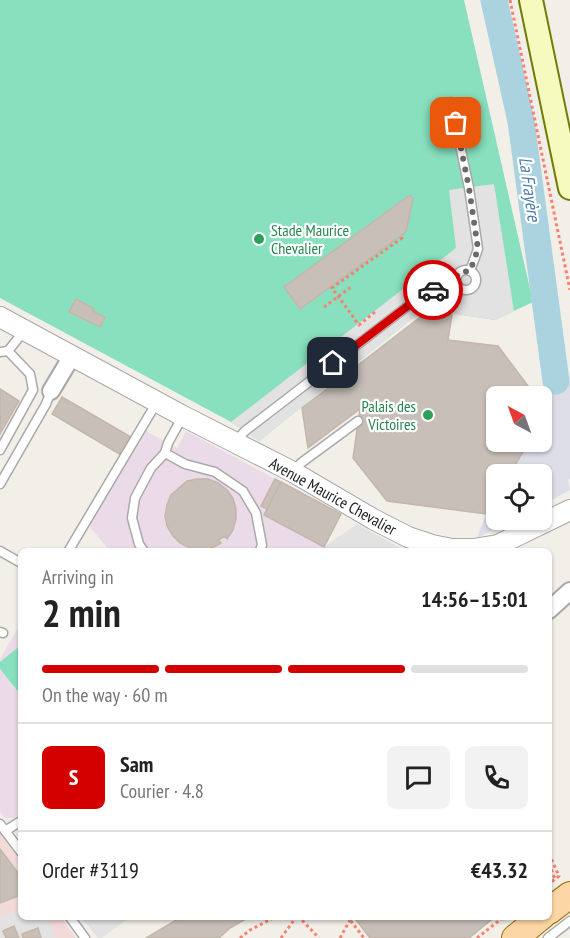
<!DOCTYPE html>
<meta charset="utf-8">
<style>
:root{--surface:#fff;--page:#f2f2f2;--text:#222;--muted:#767676;--line:#e0e0e0;--accent:#d40000}
body{margin:0;font-family:"PT Sans Narrow",sans-serif;background:var(--page);color:var(--text);height:100vh;display:flex;flex-direction:column;font-size:22px;white-space:nowrap}
*{box-sizing:border-box;margin:0}
p{font-size:20px;color:var(--muted)}
.icon{flex:none;width:33px;height:33px;fill:none;stroke:currentColor;stroke-width:2;stroke-linecap:round;stroke-linejoin:round}
.map{position:relative;flex:1;overflow:hidden}
.side{position:absolute;left:18px;top:548px;width:534px;height:372px;display:flex;flex-direction:column;background:var(--surface);border-radius:9px;box-shadow:0 2px 4px #0004}
.side>*{flex:none}
.needle{width:39px;rotate:319deg}
.buttons{position:absolute;left:486px;top:386px;display:grid;gap:12px}
.buttons a{display:grid;place-items:center;width:66px;height:66px;border-radius:9px;background:var(--surface);box-shadow:0 2px 4px #0004;font-size:30px}
.pin{position:absolute;display:grid;place-items:center;width:51px;height:51px;color:#fff;margin:-26px;border-radius:12px;box-shadow:0 3px 9px #0006}
.courier{position:absolute;display:grid;place-items:center;width:60px;height:60px;margin:-30px;border:4px solid #d40000;border-radius:50%;background:#fff;color:#222;box-shadow:0 2px 8px #0007}
.overview em{font-style:normal;font-weight:700}
.overview div{display:flex;flex-direction:column-reverse}
.overview{display:flex;align-items:center;justify-content:space-between;height:102px;padding:0 24px}
h1{font-size:39px;font-weight:700;line-height:45px}
.bar{display:grid;grid-template-columns:repeat(4,1fr);gap:9px 6px;align-content:center;height:72px;padding:0 24px}
.bar i{height:8px;border-radius:4px;background:var(--line)}
.bar .current{background:var(--accent)}
.bar p{grid-column:span 4}
.line{display:flex;align-items:center;gap:15px;padding:0 24px;border-top:2px solid var(--line)}
.line div{flex:1}
.round{display:grid;place-items:center;flex:none;width:63px;height:63px;border-radius:9px;background:var(--page)}
.map>svg:first-child{display:block}
.commercial{fill:#f2dad9}
.industrial{fill:#ebdbe8}
.pitch{fill:#88e0be}
.parking{fill:#e2e2e2}
.plaza{fill:#dddde8}
.lines{fill:none;stroke-linecap:round;stroke-linejoin:round}
.river{stroke:#aad3df;stroke-width:27}
.building{fill:#c7bfb8;stroke:#c4b6ab;stroke-width:1.5}
.service-casing{stroke:#a9a9a9;stroke-width:11}
.minor-casing{stroke:#a9a9a9;stroke-width:20}
.tertiary-casing{stroke:#a9a9a9;stroke-width:22}
.secondary-casing{stroke:#707d05;stroke-width:26}
.primary-casing{stroke:#a06b00;stroke-width:28}
.path{stroke:#fa8072;stroke-width:3;stroke-dasharray:3 3;stroke-linecap:butt}
.service{stroke:#fff;stroke-width:8}
.minor{stroke:#fff;stroke-width:16}
.tertiary{stroke:#fff;stroke-width:20}
.secondary{stroke:#f7fabf;stroke-width:22}
.primary{stroke:#fcd6a4;stroke-width:26}
.done{stroke:#6b6a68;stroke-width:6;stroke-dasharray:0 10.8}
.route{stroke:#d40000;stroke-width:8}
.leisure-dot{fill:#2e9e5b;stroke:#fff;stroke-width:2}
.labels{text-anchor:middle;dominant-baseline:central;stroke-width:4.5;stroke-linejoin:round;paint-order:stroke}
.leisure-label{font-size:16px;fill:#27864d;stroke:#fff;text-anchor:start}
.street-label{font-size:16px;fill:#222;stroke:#fff}
.water-label{font-size:18px;font-style:italic;fill:#4a7aab;stroke:#fff}
</style>
<div class="map">
<svg width="570" height="938" viewBox="0 0 570 938">
<rect width="100%" height="100%" fill="#f2efe9"/>
<polygon class="commercial" points="0,820 21,853 21,916 61,917 76,938 0,938"/>
<g class="industrial">
<polygon points="146,431 177,448 186,431 341,514 324,547 320,550 109,550 90,527 91,523"/>
<polygon points="21,623 21,816 19,814 14,818 5,818 0,812 0,659"/>
</g>
<g class="pitch">
<polygon points="0,0 464,0 533,302 495,320 424,309 259,441 231,422 0,298"/>
<polygon points="21,645 21,695 0,669 0,662"/>
</g>
<g class="parking">
<polygon points="494,184 514,311 495,320 424,309 259,441 231,422 456,248 449,190"/>
<polygon points="357,524 404,550 320,550"/>
<polygon points="21,909 21,916 47,917 56,938 0,938 0,917"/>
<polygon points="81,917 130,917 102,938 98,938"/>
</g>
<g class="plaza">
<polygon points="556,381 570,381 570,479 568,480 570,490 542,505 542,474 510,474 525,441 542,441 542,396 530,396 531,390"/>
<polygon points="496,496 496,519 514,519 477,538 486,514"/>
</g>
<g class="lines">
<polyline class="river" points="494,0 521,121 556,381"/>
</g>
<g class="building">
<polygon points="410,195 413,199 406,232 300,309 284,287"/>
<polygon points="76,299 94,309 93,311 105,317 100,327 69,312"/>
<polygon points="427,312 452,315 448,340 498,346 531,390 530,396 496,396 496,441 525,441 524,450 510,474 496,474 496,496 486,514 387,501 353,458 360,409 308,448 302,408"/>
<polygon points="0,389 19,401 0,434"/>
<polygon points="62,397 131,437 121,455 52,414"/>
<polygon points="197,479 208,479 218,483 227,490 233,498 236,509 236,519 233,530 227,539 225,536 218,540 221,543 212,548 201,550 190,548 180,543 173,536 167,526 165,516 167,505 171,495 187,481"/>
<polygon points="275,479 281,482 267,509 261,506"/>
<polygon points="281,482 341,514 324,547 264,515"/>
<polygon points="0,849 21,877 21,895 0,903"/>
<polygon points="183,916 251,916 230,928 219,938 146,938"/>
<polygon points="353,916 496,916 469,938 370,938"/>
<polygon points="14,926 19,938 6,938 3,931"/>
<polygon points="38,928 41,938 23,938 22,934"/>
</g>
<g class="lines">
<defs>
<g id="service">
<polyline points="451,102 469,188 478,249 470,271"/>
<circle cx="466" cy="280" r="10"/>
<polyline points="0,352 8,351 24,331"/>
<polyline points="235,442 245,431 426,292 456,283"/>
<polyline points="0,450 33,390 30,374 8,351"/>
<polyline points="165,453 185,464 215,472 243,491 256,513 262,545 260,550"/>
<polyline points="293,472 301,463 358,421"/>
<polyline points="0,484 46,404 51,391"/>
<polyline points="69,550 157,402"/>
<polyline points="143,550 139,544 132,518 135,498 151,468 165,453 168,443 183,416"/>
<polyline points="0,551 21,563"/>
<polyline points="0,632 3,633"/>
<polyline points="0,824 21,852"/>
<polyline points="5,831 21,821"/>
<polyline points="69,916 85,938"/>
<polyline points="548,938 570,921"/>
</g>
<g id="minor">
<polyline points="51,391 72,356"/>
<polyline points="549,610 570,591"/>
</g>
<polyline id="tertiary" points="0,317 183,416 293,472 373,519 408,537 432,545 452,549 473,549 498,545 570,510"/>
<polyline id="secondary" points="531,0 570,188"/>
<g id="primary">
<polyline points="549,911 570,895"/>
<polyline points="515,938 542,916"/>
</g>
</defs>
<use href="#service" class="service-casing"/>
<use href="#minor" class="minor-casing"/>
<use href="#tertiary" class="tertiary-casing"/>
<use href="#secondary" class="secondary-casing"/>
<use href="#primary" class="primary-casing"/>
<g class="path">
<polyline points="510,0 570,290"/>
<polyline points="324,307 351,287"/>
<polyline points="375,312 359,325 332,288 402,238 400,236"/>
<polyline points="549,854 559,876 549,884"/>
<polyline points="549,864 555,879"/>
<polyline points="298,916 319,938"/>
<polyline points="347,916 364,938"/>
<polyline points="240,938 250,930 277,916"/>
<polyline points="281,938 297,916"/>
<polyline points="340,938 350,920"/>
<polyline points="477,938 505,916"/>
</g>
<use href="#service" class="service"/>
<use href="#minor" class="minor"/>
<use href="#tertiary" class="tertiary"/>
<use href="#secondary" class="secondary"/>
<use href="#primary" class="primary"/>
</g>
<g class="lines">
<polyline class="done" points="433,290 456,284 456,277 460,272 470,271 478,249 469,188 456,123"/>
<polyline class="route" points="333,363 426,292 433,290"/>
</g>
<g class="leisure-dot">
<circle cx="259" cy="239" r="6"/>
<circle cx="428" cy="415" r="6"/>
</g>
<g class="labels">
<g class="leisure-label">
<text x="271" y="230">Stade Maurice<tspan x="271" dy="18">Chevalier</tspan></text>
<text x="416" y="406" text-anchor="end">Palais des<tspan x="416" dy="18">Victoires</tspan></text>
</g>
<g class="street-label">
<text transform="translate(333 496) rotate(29)">Avenue Maurice Chevalier</text>
</g>
<g class="water-label">
<text transform="translate(530 189) rotate(82)">La Frayère</text>
</g>
</g>
</svg>
<div class="buttons">
<a><svg class="needle" viewBox="-14 -14 28 28"><path d="M0-13l5 13h-10z" fill="#e53935"/><path d="M0 13l5-13h-10z" fill="#767676"/></svg></a>
<a><svg class="icon" aria-label="locate" viewBox="0 0 24 24"><circle cx="12" cy="12" r="6"/><path d="M12 2v4M12 18v4M2 12h4M18 12h4"/></svg></a>
</div>
<div class="pin" style="left:456px;top:123px;background:#ea580c"><svg class="icon" aria-label="bag" viewBox="0 0 24 24"><path d="M5 8h14l-1 12H6zM9 8a3 3 0 0 1 6 0"/></svg></div>
<div class="pin" style="left:333px;top:363px;background:#1f2937"><svg class="icon" aria-label="home" viewBox="0 0 24 24"><path d="M3 11l9-7 9 7M6 9v11h12V9"/></svg></div>
<div class="courier" style="left:433px;top:290px"><svg class="icon" aria-label="car" viewBox="0 0 24 24"><path d="M5 17H2v-5l4-1 3-4h7l3 4 3 1v5h-3M9 17h6M6 11h13"/><circle cx="7" cy="17" r="2"/><circle cx="17" cy="17" r="2"/></svg></div>
<section class="side">
<div class="overview"><div><h1>2 min</h1><p>Arriving in</p></div><em>14:56–15:01</em></div>
<div class="bar"><i class="current"></i><i class="current"></i><i class="current"></i><i></i><p>On the way · 60 m</p></div>
<div class="line" style="height:108px"><b class="round" style="background:var(--accent);color:#fff">S</b><div><b>Sam</b><p>Courier · 4.8</p></div><a class="round"><svg class="icon" aria-label="chat" viewBox="0 0 24 24"><path d="M4 5h16v11H9l-5 4z"/></svg></a><a class="round"><svg class="icon" aria-label="phone" viewBox="0 0 24 24"><path d="M5 4h4l2 5-3 2q2 4 5 5l2-3 5 2v4C11 20 4 13 5 4z"/></svg></a></div>
<div class="line" style="height:78px"><div>Order #3119</div><b>€43.32</b></div>
</section>
</div>
